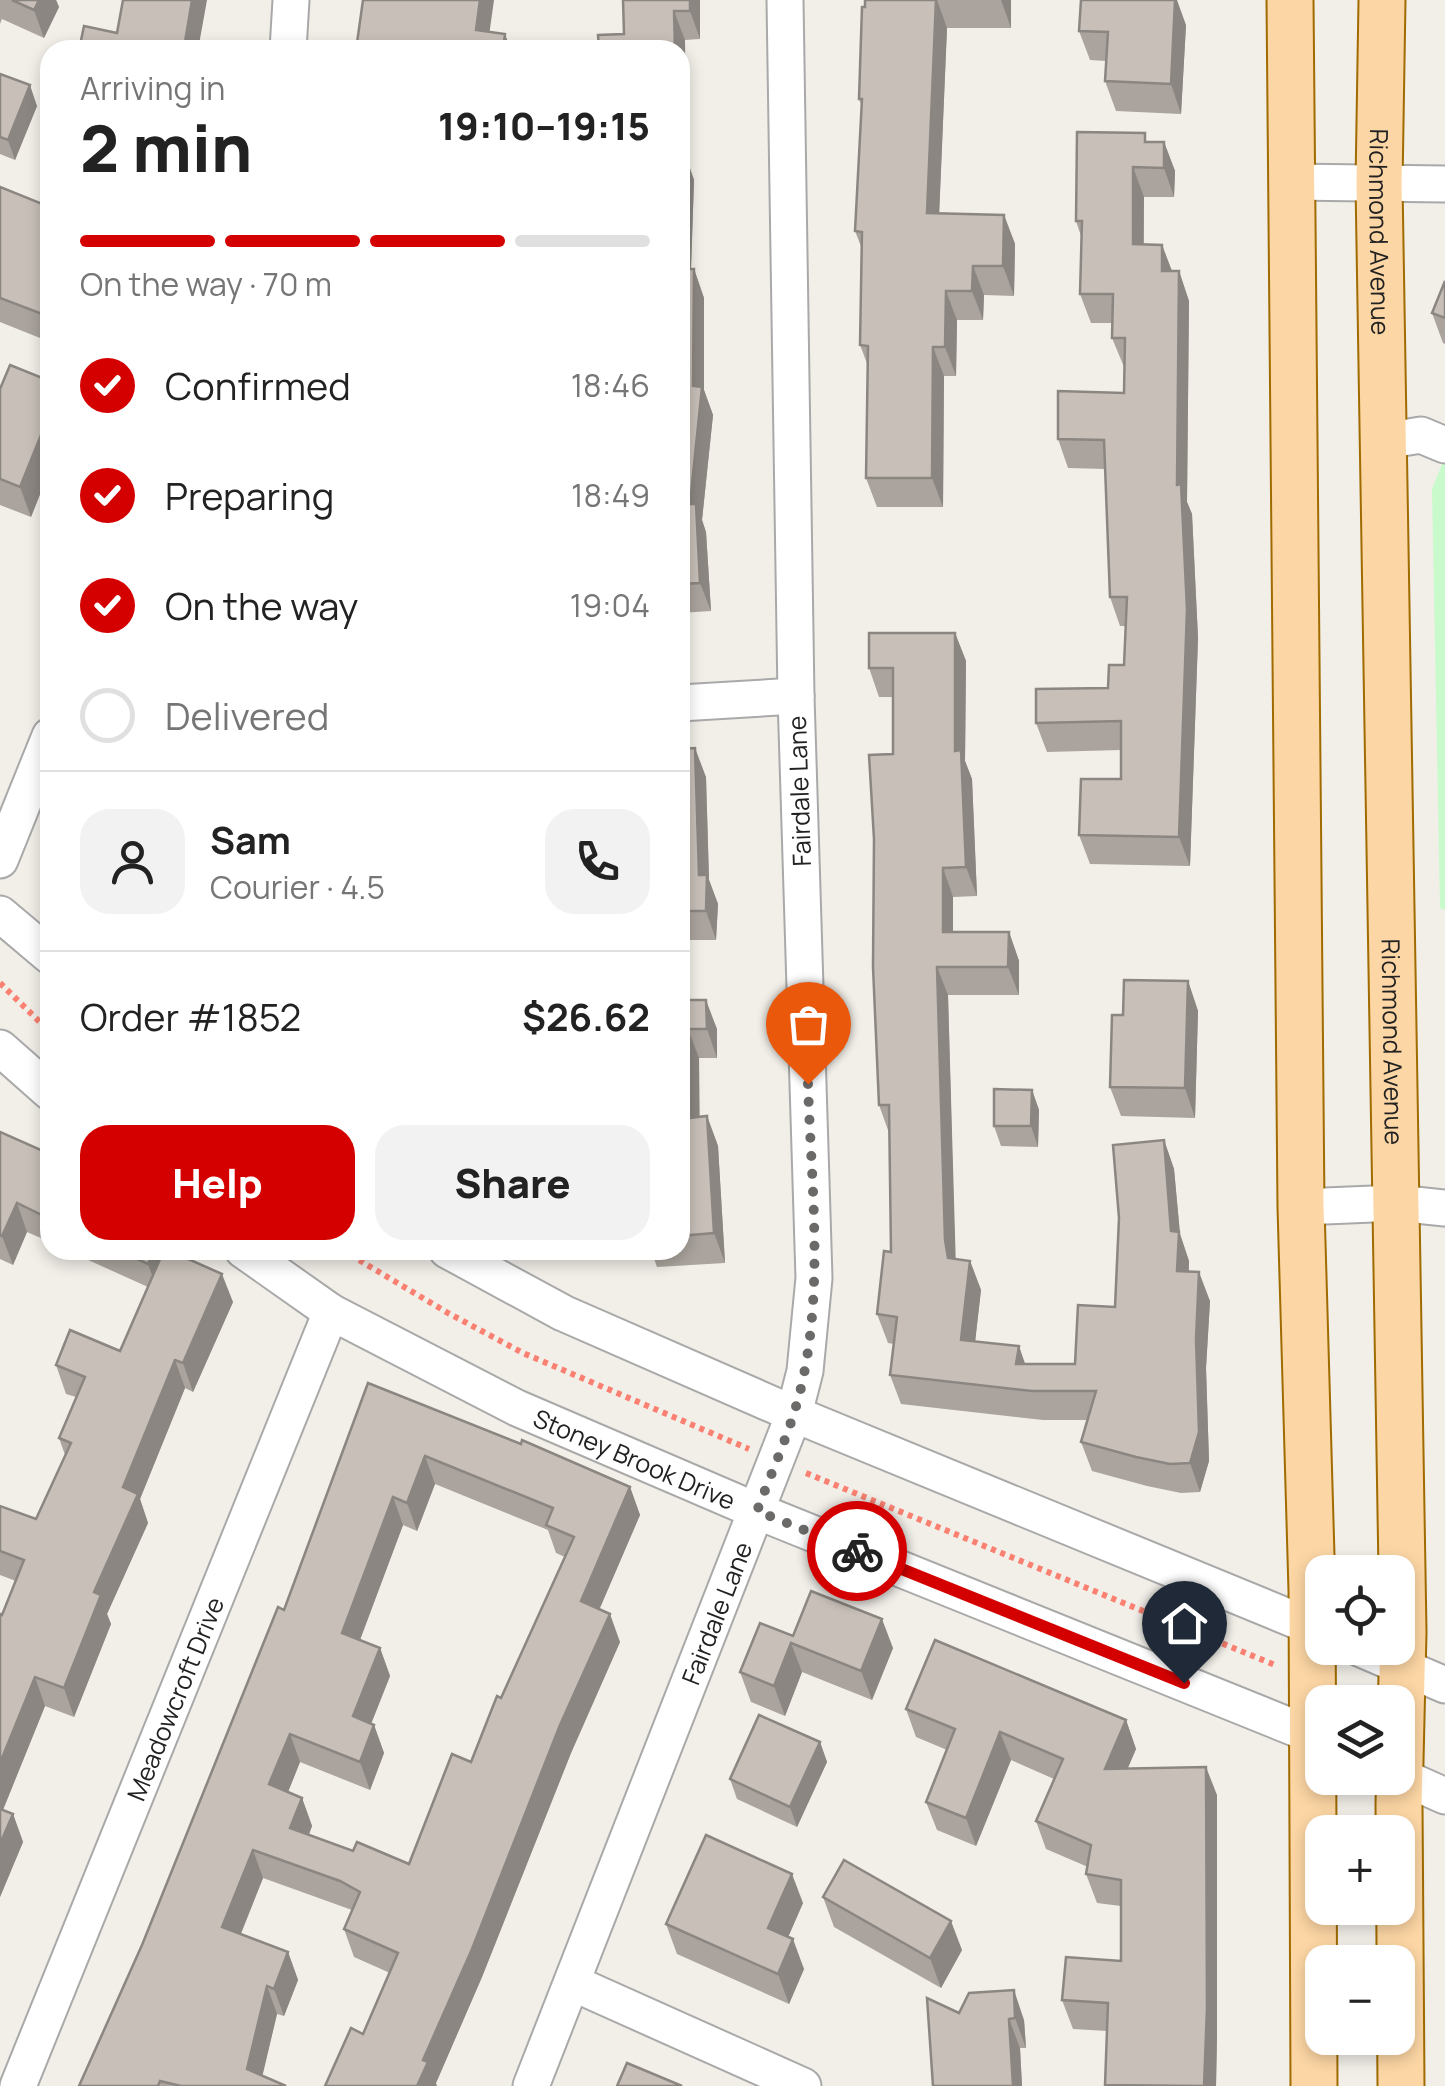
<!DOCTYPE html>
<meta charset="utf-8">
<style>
:root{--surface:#fff;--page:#f2f2f2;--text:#222;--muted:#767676;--line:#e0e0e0;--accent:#d40000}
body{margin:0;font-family:Manrope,sans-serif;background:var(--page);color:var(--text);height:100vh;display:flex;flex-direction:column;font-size:38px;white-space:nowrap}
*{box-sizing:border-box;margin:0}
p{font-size:32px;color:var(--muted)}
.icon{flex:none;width:55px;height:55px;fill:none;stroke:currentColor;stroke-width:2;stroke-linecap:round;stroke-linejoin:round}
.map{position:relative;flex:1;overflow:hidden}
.panel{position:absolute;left:40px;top:40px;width:650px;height:1220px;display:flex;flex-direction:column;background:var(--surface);border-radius:30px;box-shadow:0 5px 15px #0003}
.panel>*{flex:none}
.controls{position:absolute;left:1305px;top:1555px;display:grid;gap:20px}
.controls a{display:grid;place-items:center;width:110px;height:110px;border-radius:20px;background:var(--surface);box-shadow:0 5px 15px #0003;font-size:50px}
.pin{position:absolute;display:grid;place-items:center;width:85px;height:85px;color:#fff;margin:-102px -42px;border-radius:50% 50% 50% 0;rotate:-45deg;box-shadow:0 0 10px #0007}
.pin .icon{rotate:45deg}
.courier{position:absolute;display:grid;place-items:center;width:100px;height:100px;margin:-50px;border:8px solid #d40000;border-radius:50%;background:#fff;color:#222;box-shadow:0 2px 12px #0007}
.head em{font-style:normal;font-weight:800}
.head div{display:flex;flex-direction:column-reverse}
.head{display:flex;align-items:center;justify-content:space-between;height:170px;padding:0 40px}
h1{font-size:65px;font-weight:800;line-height:75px}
.bar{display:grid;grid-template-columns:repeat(4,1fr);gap:15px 10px;align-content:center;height:120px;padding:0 40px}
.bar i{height:12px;border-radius:8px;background:var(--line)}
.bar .on{background:var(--accent)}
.bar p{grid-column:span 4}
.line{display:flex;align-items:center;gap:25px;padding:0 40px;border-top:2px solid var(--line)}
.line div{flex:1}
.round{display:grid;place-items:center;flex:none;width:105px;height:105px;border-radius:30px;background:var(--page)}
ol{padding:0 40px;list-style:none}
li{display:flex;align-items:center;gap:30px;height:110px}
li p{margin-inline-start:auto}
li .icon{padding:10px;border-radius:50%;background:var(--accent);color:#fff;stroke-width:4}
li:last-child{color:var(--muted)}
li i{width:55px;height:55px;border:5px solid var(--line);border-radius:50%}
.button{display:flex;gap:20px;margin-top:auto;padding:20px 40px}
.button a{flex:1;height:115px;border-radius:30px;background:var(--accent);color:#fff;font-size:40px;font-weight:800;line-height:115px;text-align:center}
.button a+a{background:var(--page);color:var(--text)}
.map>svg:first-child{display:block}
.park{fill:#c8facc}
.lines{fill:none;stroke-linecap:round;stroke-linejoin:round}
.minor-casing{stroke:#a9a9a9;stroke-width:39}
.major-casing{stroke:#a06b00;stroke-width:49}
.path{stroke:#fa8072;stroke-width:6;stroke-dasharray:5 5;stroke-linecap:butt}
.minor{stroke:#fff;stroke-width:35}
.major{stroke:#fcd6a4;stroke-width:45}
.wall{fill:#aba49e;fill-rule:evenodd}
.shaded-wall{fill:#8b8681}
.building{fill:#c7bfb8;stroke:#8b8681;stroke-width:2.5;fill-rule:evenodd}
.done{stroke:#6b6a68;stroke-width:10;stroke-dasharray:0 18}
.route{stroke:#d40000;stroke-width:12}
.labels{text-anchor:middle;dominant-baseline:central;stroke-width:9;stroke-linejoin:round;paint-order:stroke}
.street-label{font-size:25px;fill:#222;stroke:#fff}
</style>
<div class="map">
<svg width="1445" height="2086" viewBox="0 0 1445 2086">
<rect width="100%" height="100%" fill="#f2efe9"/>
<polygon class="park" points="1445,457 1445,910 1440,908 1432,489"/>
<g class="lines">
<defs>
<g id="minor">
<polyline points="288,50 291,0"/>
<polyline points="1291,182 1445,184"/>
<polyline points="1384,441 1421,435 1445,445"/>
<polyline points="680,703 796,696"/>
<polyline points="0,860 50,736"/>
<polyline points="0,914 50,956"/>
<polyline points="0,1048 50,1092"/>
<polyline points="1301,1207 1397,1203 1445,1208"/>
<path id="s1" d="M243 1250 331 1312 517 1408 757 1511 1322 1739"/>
<polyline points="447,1250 563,1313 794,1414 1322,1631"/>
<polyline points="1359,1648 1445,1685"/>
<polyline points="1398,1775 1445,1796"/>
<polyline points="573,1983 803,2086"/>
<path id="s2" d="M18 2086 331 1312"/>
<path id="s3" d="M531 2086 794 1414 805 1371 814 1278 796 696 785 0"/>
</g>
<g id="major">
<polyline points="1290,0 1301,1207 1312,1591 1314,2086"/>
<path id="s4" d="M1382 0 1379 184 1403 1632 1399 1804 1401 2086"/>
</g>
</defs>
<use href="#minor" class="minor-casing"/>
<use href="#major" class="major-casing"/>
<g class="path">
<polyline points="0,983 50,1032"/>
<polyline points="342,1250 448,1313 523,1353 749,1449"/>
<polyline points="806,1473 1275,1665"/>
</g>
<use href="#minor" class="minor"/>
<use href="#major" class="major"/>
</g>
<g class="wall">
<polygon points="0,0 56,0 59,7 44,38 2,19 0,24"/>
<polygon points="700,0 700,39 685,40 686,157 694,180 691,269 694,269 704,298 704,390 713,415 702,520 706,532 711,611 680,613 680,50 624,34"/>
<polygon points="865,0 1011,0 1011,28 947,28 939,213 1004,215 1015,244 1014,296 984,295 983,320 957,320 956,376 944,376 943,507 877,507 866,478 868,366 860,345 862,249 855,231 862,106 859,99"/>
<polygon points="1186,25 1181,114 1116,111 1105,81 1106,61 1090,60 1079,31"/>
<polygon points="0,74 37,106 15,160 0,154"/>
<polygon points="1148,142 1164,142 1175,171 1174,197 1144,197 1144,245 1162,245 1172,271 1179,271 1189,301 1187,502 1192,514 1198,638 1190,866 1090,864 1079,835 1121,779 1121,750 1047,752 1036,723 1108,688 1124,665 1125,626 1120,626 1110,597 1105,469 1068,468 1058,439 1124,393 1124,367 1112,338 1113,323 1091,323 1080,294 1081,236 1076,221"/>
<polygon points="0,187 50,207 50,342 0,322"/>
<polygon points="1445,281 1445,344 1443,343 1432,313"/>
<polygon points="50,381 50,469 31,517 0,505 0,389"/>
<polygon points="955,633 966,661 965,761 972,779 977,896 953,897 953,932 1009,932 1019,961 1019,995 948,995 955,1259 970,1261 981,1290 975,1342 1025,1364 1075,1364 1115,1307 1164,1140 1174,1169 1180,1234 1189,1261 1189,1272 1210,1301 1206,1368 1209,1461 1200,1492 1181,1493 1147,1486 1092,1471 1081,1442 1088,1420 1043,1420 901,1404 890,1375 894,1344 888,1343 877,1314 891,1252 889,1133 879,1105 893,754 893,697 879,697 869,668"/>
<polygon points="680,749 706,777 709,880 718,904 716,940 690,940 688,1000 717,1029 717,1058 699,1058 699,1117 707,1116 718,1146 725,1263 657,1267 651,1250 680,1250"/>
<polygon points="1188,981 1198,1011 1195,1118 1121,1116 1110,1087 1123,1015"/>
<polygon points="1032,1090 1039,1110 1038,1147 1001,1146 994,1126"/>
<polygon points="0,1132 50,1154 50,1242 27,1232 13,1265 0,1259"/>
<polygon points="66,1250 170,1250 233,1302 193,1392 185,1388 140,1499 148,1523 107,1614 111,1624 74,1717 45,1706 3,1810 13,1814 23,1842 0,1897 0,1614 2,1615 16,1581 0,1575 0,1506 36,1519 65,1455 59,1438 76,1397 66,1394 56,1365 120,1351 148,1287"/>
<path d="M368 1383 630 1487 640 1515 599 1609 620 1642 571 1753 482 1977 436 2083 363 2034 390 1973 354 1957 344 1929 352 1910 263 1878 241 1934 288 1952 298 1980 284 2016 277 2014 262 2076 286 2086H79L142 1945 284 1610ZM435 1484 548 1530 556 1553 565 1557 471 1762 409 1864 353 1851 309 1835 312 1826 302 1798 288 1792 300 1762 370 1790 384 1753 374 1725 371 1724 390 1676 380 1648 360 1640 403 1525 417 1531Z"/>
<polygon points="793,1636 893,1648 872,1700 802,1672 785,1716 751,1702 740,1672"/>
<polygon points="906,1709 1126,1720 1136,1749 1128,1768 1217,1795 1217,2036 1216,2086 1106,2086 1107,2031 1073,2029 1062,2000 1121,1961 1121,1906 1097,1903 1086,1874 1088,1867 1046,1849 1036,1821 1054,1779 1011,1760 976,1846 937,1830 926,1802 947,1750 916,1737"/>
<polygon points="820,1742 827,1762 797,1827 737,1799 730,1779"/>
<polygon points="823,1897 962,1950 941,1988 834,1927"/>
<polygon points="803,1903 788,1937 804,1969 789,2004 677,1954 666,1924"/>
<polygon points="969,1993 1024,2020 1026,2048 1020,2048 1022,2086 933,2086 959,2013"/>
</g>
<g class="shaded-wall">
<polygon points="39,0 56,0 59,7 44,38 34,10"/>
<polygon points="192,0 207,0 198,50 184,50"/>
<polygon points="480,0 494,0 487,50 476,30"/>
<polygon points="690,0 700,0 700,39 690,11"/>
<polygon points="937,0 947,28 938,242 927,213"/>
<polygon points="1001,0 1011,0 1011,28"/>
<polygon points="1167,0 1177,0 1186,25 1181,114 1171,84"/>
<polygon points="674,11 685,40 686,157 694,180 690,298 680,272 680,50 675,50"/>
<polygon points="505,34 511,50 503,50"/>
<polygon points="30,85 37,106 15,160 8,140"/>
<polygon points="1164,142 1175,171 1174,197 1164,168"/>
<polygon points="1133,167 1144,197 1143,274 1133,244"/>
<polygon points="1004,215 1015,244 1014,296 1003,266"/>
<polygon points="1162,245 1173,274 1162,271"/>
<polygon points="973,266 984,295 983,320 972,291"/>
<polygon points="694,269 704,298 704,390 713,415 702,520 706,532 711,611 700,583 690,504"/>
<polygon points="1179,271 1189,301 1187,502 1192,514 1198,638 1190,866 1179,837 1177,485"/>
<polygon points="946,291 957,320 956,376 945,347"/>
<polygon points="933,347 944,376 943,507 932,478"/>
<polygon points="50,413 50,469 31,517 20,487"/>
<polygon points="955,633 966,661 965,761 972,779 977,896 966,867 955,751"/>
<polygon points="695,748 706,777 709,880 718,904 716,940 706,911 699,875"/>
<polygon points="943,868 953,897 953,961 943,932"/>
<polygon points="680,913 690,940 687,1029 680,1009"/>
<polygon points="1009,932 1019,961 1019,995 1008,967"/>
<polygon points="937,967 948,995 956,1269 948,1258 945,1240"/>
<polygon points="1188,981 1198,1011 1195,1118 1185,1088"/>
<polygon points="706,1000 717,1029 717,1058 707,1029"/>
<polygon points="688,1029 699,1058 700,1147 689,1118"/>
<polygon points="1032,1090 1039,1110 1038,1147 1031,1126"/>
<polygon points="707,1116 718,1146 725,1263 714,1233"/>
<polygon points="1164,1140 1174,1169 1180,1234 1189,1261 1187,1300 1177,1271 1171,1231"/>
<polygon points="17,1203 27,1232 13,1265 2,1236"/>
<polygon points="154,1250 170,1250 158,1292 148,1264"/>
<polygon points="970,1261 981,1290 972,1369 961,1340"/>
<polygon points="1199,1272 1210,1301 1206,1368 1209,1461 1200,1492 1190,1463"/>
<polygon points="222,1274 233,1302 193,1392 183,1363"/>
<polygon points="1019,1346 1029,1375 1016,1364"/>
<polygon points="175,1360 185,1388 140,1499 148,1523 107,1614 111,1624 74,1717 64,1688 94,1592 123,1487"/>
<polygon points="425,1456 435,1484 417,1531 407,1503"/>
<polygon points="630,1487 640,1515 591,1629 581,1601"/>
<polygon points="393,1497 403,1525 352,1661 342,1633"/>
<polygon points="610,1614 620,1642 571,1753 482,1977 436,2083 437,2086 417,2086 423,2060 560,1725"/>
<polygon points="882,1619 893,1648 872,1700 861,1671"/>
<polygon points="791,1643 802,1672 785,1716 774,1686"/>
<polygon points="380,1648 390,1676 363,1744 353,1716"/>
<polygon points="35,1677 45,1706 0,1817 0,1763"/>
<polygon points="1126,1720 1136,1749 1115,1797 1105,1769"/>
<polygon points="374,1725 384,1753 370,1790 360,1762"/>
<polygon points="1000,1732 1011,1760 976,1846 966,1818"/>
<polygon points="290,1734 300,1762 280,1812 269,1784"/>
<polygon points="820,1742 827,1762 797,1827 790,1807"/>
<polygon points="1206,1767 1217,1795 1217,2036 1216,2086 1204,2086"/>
<polygon points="302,1798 312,1826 300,1856 290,1828"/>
<polygon points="13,1814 23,1842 0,1897 0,1844"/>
<polygon points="253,1850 263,1878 232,1955 222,1927"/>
<polygon points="792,1874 803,1903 779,1958 768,1928"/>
<polygon points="951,1921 962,1950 941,1988 930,1958"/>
<polygon points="793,1939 804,1969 789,2004 778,1974"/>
<polygon points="288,1952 298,1980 284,2016 274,1989"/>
<polygon points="267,1986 277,2014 260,2086 247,2069"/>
<polygon points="1014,1990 1024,2020 1026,2048 1015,2018"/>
<polygon points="1009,2019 1020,2048 1022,2086 1013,2086"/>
</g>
<g class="building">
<polygon points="12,0 39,0 34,10"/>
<polygon points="123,0 192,0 184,48 188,50 79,50 84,26 117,33"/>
<polygon points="363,0 480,0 476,30 505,34 503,50 356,50"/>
<polygon points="623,0 690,0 690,11 674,11 675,50 599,50 598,35 624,34"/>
<polygon points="865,0 936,0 927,213 1004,215 1003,266 973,266 972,291 946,291 945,347 933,347 932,478 866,478 868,346 860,345 862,232 855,231 862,99 859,99 862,7 865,7"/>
<polygon points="1081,0 1175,0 1171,84 1105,81 1108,32 1079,31"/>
<polygon points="0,74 30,85 8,140 0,137"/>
<polygon points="1077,132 1145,133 1145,142 1164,142 1164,168 1133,167 1133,244 1162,245 1162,271 1179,271 1177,485 1181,484 1187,609 1179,837 1079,835 1081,779 1121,779 1121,721 1036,723 1036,689 1108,688 1109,665 1124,665 1127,597 1110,597 1104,440 1058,439 1058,391 1124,393 1125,338 1112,338 1113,294 1080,294 1082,221 1076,221"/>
<polygon points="680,151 684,151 680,247"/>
<polygon points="0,187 50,207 50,317 0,298"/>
<polygon points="680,269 694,269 693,386 702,387 690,504 696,504 700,583 680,584"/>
<polygon points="1445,281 1445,318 1432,313"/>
<polygon points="10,365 50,381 50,413 20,487 0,479 0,389"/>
<polygon points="869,633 955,633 955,751 961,750 966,867 943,868 943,932 1009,932 1008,967 937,967 945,1240 948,1258 970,1261 961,1340 1019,1346 1016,1364 1075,1364 1078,1305 1115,1307 1119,1218 1113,1145 1164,1140 1171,1231 1179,1232 1177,1271 1199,1272 1196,1339 1199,1432 1190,1463 1170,1464 1136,1457 1081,1442 1096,1391 1032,1391 890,1375 897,1317 877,1314 884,1251 891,1252 889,1105 879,1105 873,967 874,839 869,755 893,754 893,668 869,668"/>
<polygon points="695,748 699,875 707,875 706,911 680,911 680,749"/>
<polygon points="1124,980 1188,981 1185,1088 1110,1087 1112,1015 1123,1015"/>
<polygon points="680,1000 706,1000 707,1029 688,1029 689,1118 707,1116 714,1233 680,1236"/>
<polygon points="994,1089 1032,1090 1031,1126 994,1126"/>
<polygon points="0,1132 50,1154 50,1219 17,1203 2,1236 0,1235"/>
<polygon points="118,1250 154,1250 148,1264"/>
<polygon points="164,1250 168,1250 222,1274 183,1363 175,1360 123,1487 138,1494 94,1592 101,1595 64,1688 35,1677 0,1763 0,1614 2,1615 24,1560 0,1551 0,1506 36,1519 71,1443 59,1438 85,1377 56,1365 70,1330 120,1351"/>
<path d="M368 1383 521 1444 522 1440 630 1487 581 1601 610 1614 560 1725 472 1949 423 2060 428 2062 417 2086H325L351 2028 363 2034 398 1953 344 1929 360 1892 340 1881 253 1850 222 1927 288 1952 274 1989 267 1986 247 2069 286 2086H181L160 2081 158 2086H79L142 1945 278 1607 284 1610ZM425 1456 553 1508 546 1525 574 1537 501 1698 497 1696 471 1762 452 1754 409 1864 357 1842 353 1851 290 1828 302 1798 269 1784 290 1734 360 1762 374 1725 353 1716 380 1648 342 1633 393 1497 407 1503Z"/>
<polygon points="811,1591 882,1619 861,1671 791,1643 774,1686 740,1672 760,1623 793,1636"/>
<polygon points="935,1640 1126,1720 1105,1769 1206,1767 1207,2008 1204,2086 1105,2085 1108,2003 1062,2000 1066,1957 1121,1961 1121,1880 1086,1874 1091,1845 1036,1821 1063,1759 1000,1732 966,1818 926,1802 955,1729 906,1709"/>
<polygon points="759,1715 820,1742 790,1807 730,1779"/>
<polygon points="0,1809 13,1814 0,1844"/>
<polygon points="706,1835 792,1874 768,1928 793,1939 778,1974 666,1924"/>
<polygon points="844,1860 951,1921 930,1958 823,1897"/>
<polygon points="1014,1990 1015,2018 1009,2019 1013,2086 933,2086 927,1998 959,2013 969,1993"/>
<polygon points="627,2063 682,2086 617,2086"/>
</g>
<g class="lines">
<path class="done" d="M808 1084C811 1179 823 1279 804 1374 795 1421 774 1466 757 1511L857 1551"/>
<polyline class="route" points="857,1551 1184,1683"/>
</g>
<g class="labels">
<g class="street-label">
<text stroke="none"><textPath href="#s4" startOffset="232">Richmond Avenue</textPath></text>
<text transform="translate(799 791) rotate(-92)">Fairdale Lane</text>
<text stroke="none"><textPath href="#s4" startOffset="1042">Richmond Avenue</textPath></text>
<text stroke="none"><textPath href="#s1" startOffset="445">Stoney Brook Drive</textPath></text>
<text stroke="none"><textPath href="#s3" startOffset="508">Fairdale Lane</textPath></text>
<text stroke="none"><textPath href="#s2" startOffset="418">Meadowcroft Drive</textPath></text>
</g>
</g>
</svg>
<div class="controls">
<a><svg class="icon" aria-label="locate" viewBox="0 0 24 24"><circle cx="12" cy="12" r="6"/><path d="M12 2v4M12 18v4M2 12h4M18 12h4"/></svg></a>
<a><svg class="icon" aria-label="layers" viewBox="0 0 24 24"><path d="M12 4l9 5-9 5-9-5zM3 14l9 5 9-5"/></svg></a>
<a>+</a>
<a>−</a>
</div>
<div class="pin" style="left:808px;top:1084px;background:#ea580c"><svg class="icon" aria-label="bag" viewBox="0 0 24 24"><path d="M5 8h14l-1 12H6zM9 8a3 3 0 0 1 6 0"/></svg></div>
<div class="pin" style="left:1184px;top:1683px;background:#1f2937"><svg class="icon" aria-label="home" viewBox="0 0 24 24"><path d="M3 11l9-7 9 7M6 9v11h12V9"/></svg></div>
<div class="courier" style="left:857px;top:1551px"><svg class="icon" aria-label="bike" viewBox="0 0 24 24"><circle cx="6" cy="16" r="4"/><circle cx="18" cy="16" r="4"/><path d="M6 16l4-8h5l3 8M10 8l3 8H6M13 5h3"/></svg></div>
<section class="panel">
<div class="head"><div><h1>2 min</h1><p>Arriving in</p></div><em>19:10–19:15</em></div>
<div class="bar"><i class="on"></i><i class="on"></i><i class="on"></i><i></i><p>On the way · 70 m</p></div>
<ol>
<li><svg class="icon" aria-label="check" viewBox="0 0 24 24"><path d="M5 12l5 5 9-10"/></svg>Confirmed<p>18:46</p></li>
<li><svg class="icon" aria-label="check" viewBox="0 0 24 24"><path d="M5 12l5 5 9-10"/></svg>Preparing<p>18:49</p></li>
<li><svg class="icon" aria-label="check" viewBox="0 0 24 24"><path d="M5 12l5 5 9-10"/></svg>On the way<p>19:04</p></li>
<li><i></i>Delivered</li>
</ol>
<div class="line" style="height:180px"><a class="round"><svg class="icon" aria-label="person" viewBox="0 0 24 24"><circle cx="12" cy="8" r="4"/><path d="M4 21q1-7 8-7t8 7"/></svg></a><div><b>Sam</b><p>Courier · 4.5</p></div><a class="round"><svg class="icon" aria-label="phone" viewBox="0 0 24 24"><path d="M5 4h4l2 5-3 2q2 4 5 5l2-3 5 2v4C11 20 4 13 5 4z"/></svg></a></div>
<div class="line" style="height:130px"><div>Order #1852</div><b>$26.62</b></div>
<div class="button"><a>Help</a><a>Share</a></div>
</section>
</div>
